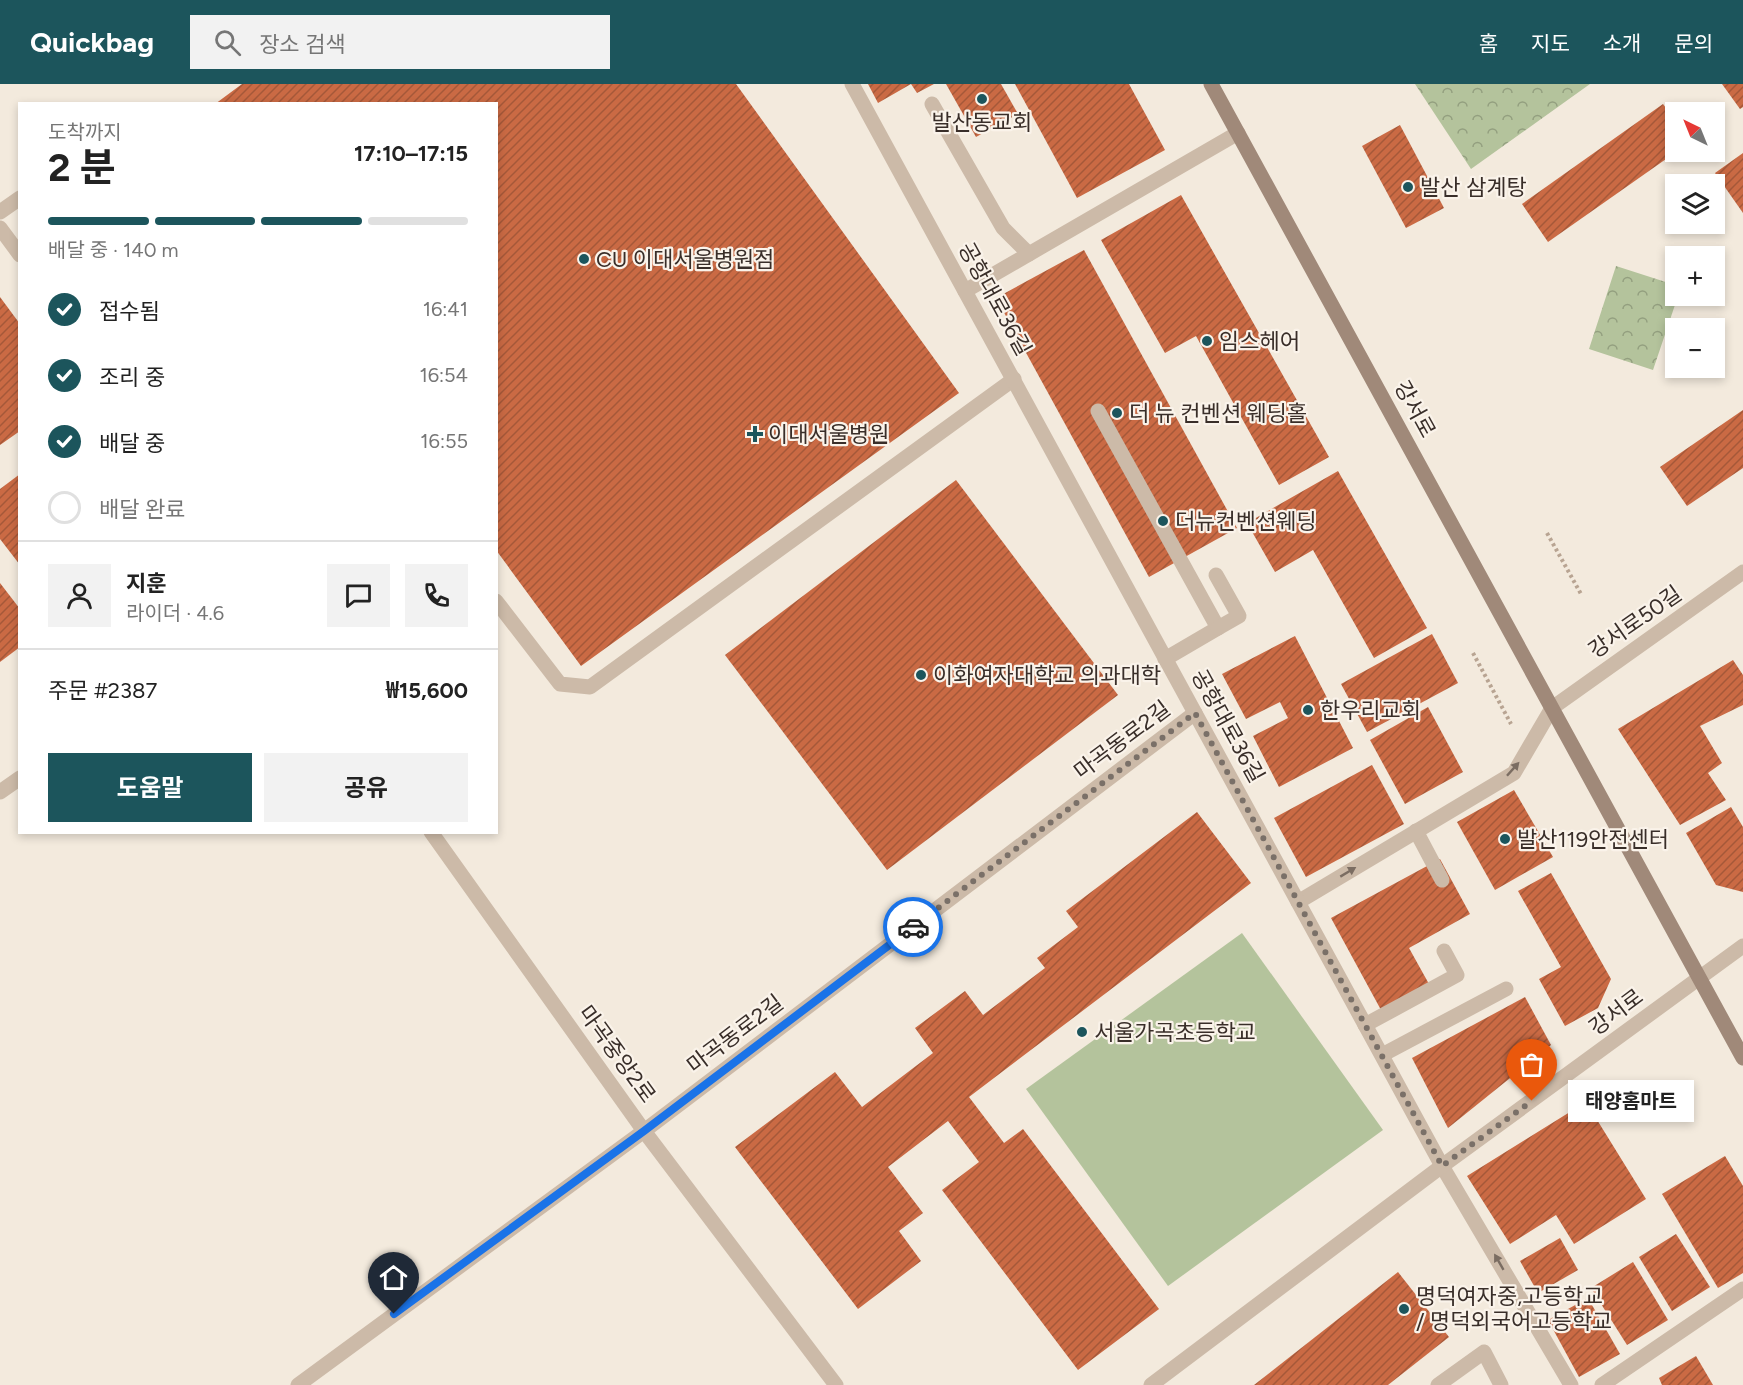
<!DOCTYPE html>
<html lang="ko">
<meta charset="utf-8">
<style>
:root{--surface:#fff;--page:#f2f2f2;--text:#222;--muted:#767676;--line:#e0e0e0;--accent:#1c555c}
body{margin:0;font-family:Figtree,"Noto Sans KR",sans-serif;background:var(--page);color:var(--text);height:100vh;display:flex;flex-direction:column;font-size:22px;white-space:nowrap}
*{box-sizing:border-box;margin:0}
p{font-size:20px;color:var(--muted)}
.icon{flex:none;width:33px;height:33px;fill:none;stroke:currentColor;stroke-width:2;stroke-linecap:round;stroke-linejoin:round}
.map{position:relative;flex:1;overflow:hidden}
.details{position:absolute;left:18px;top:18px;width:480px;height:732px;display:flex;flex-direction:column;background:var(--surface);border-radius:0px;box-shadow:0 3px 9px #0003}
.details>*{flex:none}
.needle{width:39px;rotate:317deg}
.fabs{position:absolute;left:1665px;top:18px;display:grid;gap:12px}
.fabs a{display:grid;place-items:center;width:60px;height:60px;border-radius:0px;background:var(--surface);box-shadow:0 3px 9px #0003;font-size:30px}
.pin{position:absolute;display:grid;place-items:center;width:51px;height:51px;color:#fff;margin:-62px -26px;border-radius:50% 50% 50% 0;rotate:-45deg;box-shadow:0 0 6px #0007}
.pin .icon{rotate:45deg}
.courier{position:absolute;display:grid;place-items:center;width:60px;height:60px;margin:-30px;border:4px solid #1a73e8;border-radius:50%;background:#fff;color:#222;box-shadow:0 2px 8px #0007}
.bubble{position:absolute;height:42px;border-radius:0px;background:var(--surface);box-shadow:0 3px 9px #0003;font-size:20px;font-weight:700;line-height:42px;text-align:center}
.summary em{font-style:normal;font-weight:700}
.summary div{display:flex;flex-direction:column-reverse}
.summary{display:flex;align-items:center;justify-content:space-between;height:102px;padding:0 30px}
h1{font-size:39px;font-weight:700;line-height:45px}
.bar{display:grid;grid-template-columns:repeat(4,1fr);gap:9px 6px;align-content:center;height:72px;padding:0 30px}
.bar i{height:8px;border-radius:4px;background:var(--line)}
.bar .selected{background:var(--accent)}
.bar p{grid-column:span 4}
.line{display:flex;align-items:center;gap:15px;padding:0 30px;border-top:2px solid var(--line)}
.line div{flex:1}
.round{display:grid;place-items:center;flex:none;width:63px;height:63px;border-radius:0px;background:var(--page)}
ol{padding:0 30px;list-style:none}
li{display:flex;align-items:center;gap:18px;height:66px}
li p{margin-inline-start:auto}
li .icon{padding:6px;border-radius:50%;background:var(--accent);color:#fff;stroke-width:4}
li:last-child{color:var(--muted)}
li i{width:33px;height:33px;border:3px solid var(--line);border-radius:50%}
.cta{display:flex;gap:12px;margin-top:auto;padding:12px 30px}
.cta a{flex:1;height:69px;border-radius:0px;background:var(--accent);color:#fff;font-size:24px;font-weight:700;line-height:69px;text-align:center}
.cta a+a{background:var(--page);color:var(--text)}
header{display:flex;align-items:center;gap:36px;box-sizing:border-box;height:84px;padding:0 30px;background:var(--accent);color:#fff}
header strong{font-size:28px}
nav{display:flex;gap:33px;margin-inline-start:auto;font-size:21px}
.search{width:420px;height:54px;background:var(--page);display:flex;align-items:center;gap:15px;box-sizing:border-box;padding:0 21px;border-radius:0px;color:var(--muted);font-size:22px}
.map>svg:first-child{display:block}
.forest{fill:url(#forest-crowns)}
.pitch{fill:#b4c39c}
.building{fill:url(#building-hatch)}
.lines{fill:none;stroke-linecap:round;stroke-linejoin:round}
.path{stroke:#b8a492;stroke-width:4;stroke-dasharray:3 3;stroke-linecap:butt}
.service{stroke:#ccbaa8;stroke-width:15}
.minor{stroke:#ccbaa8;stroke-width:15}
.tertiary{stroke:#ccbaa8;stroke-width:15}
.secondary{stroke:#a08979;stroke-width:15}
.oneway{fill:#7b6d62}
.done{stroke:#7a7068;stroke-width:6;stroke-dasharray:0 10.8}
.route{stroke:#1a73e8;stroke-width:8}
.poi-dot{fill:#1c555c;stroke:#faf3ea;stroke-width:2}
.labels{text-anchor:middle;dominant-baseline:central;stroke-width:4.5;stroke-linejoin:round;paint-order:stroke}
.poi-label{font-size:22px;fill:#392e29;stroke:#faf3ea;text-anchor:start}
.street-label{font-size:22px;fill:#392e29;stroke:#faf3ea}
</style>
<header>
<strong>Quickbag</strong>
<div class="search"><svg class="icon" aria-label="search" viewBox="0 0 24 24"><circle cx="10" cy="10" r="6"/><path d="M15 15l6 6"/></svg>장소 검색</div>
<nav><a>홈</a><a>지도</a><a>소개</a><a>문의</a></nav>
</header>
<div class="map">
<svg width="1743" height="1301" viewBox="0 0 1743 1301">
<defs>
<pattern id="forest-crowns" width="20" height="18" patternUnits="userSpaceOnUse" patternTransform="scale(1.5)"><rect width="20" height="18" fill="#b4c39c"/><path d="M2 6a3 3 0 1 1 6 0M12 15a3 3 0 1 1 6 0" fill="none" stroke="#939f7f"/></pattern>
<pattern id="building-hatch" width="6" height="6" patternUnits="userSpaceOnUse" patternTransform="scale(1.5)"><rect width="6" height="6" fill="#ca6a44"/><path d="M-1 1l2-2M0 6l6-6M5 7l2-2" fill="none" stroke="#a55839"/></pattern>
</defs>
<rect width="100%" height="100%" fill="#f3eadd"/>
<g class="forest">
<polygon points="1415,0 1590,0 1471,85"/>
<polygon points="1616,182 1675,201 1676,212 1678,212 1653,286 1589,265"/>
</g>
<polygon class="pitch" points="1242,849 1383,1046 1168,1202 1026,1005"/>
<g class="building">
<polygon points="242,0 736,0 959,309 581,582 496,466 496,20 215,20"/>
<polygon points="868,0 934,0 917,9 911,0 878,19"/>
<polygon points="946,0 1001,0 1018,30 976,53"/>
<polygon points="1015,0 1129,0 1165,66 1077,114"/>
<polygon points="1722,0 1743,0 1743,23 1740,25"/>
<polygon points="1663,20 1676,37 1676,68 1548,158 1522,120"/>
<polygon points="1400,41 1444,124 1406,144 1362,62"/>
<polygon points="1743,69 1743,129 1715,89"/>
<polygon points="1181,111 1329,373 1279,401 1196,252 1165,269 1101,156"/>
<polygon points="1084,166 1237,444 1149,493 996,214"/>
<polygon points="0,213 20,240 20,347 0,361"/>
<polygon points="1743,326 1743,384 1687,422 1660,383"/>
<polygon points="1338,387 1427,544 1374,574 1313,466 1275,488 1247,439"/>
<polygon points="20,390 20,481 0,455 0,405"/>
<polygon points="956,396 1118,611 887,786 725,571"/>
<polygon points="0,499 20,525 20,563 0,578"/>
<polygon points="1432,550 1458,599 1367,648 1341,600"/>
<polygon points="1295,552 1353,664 1279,703 1253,652 1288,634 1280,618 1246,635 1222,590"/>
<polygon points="1733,576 1743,591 1743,621 1700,642 1722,679 1708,689 1726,716 1680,741 1618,645"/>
<polygon points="1428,623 1463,688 1405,720 1370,656"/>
<polygon points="1372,681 1404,740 1306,793 1274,734"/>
<polygon points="1514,706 1553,773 1495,806 1457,738"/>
<polygon points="1731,723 1743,743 1743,808 1716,801 1686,749"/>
<polygon points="1197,728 1251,799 969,1013 1004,1059 1023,1045 1159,1225 1078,1286 942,1106 979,1078 948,1037 888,1083 923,1129 899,1147 921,1177 858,1225 735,1063 835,988 862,1023 933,969 915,944 965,907 983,931 1045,884 1037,874 1078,843 1066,827"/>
<polygon points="1440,775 1470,830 1409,864 1429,900 1381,926 1331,834"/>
<polygon points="1551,789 1611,895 1598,924 1565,942 1539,895 1561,883 1518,807"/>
<polygon points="1525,913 1551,961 1448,1044 1412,974"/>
<polygon points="1586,1018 1646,1115 1574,1160 1556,1131 1510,1160 1467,1092"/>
<polygon points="1725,1072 1743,1102 1743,1189 1718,1204 1662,1110"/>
<polygon points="1676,1150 1710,1203 1672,1227 1639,1173"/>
<polygon points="1560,1154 1578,1186 1538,1209 1520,1177"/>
<polygon points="1633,1178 1668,1236 1627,1261 1591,1204"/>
<polygon points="1398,1188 1449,1253 1388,1301 1254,1301"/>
<polygon points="1588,1214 1620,1270 1579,1293 1548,1236"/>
<polygon points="1696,1272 1713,1301 1662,1301 1659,1294"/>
</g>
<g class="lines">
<g class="path">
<polyline points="1547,449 1581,510"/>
<polyline points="1473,569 1511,640"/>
</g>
<g class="service">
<polyline points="932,20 1003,144 1029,170"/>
<polyline points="0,128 20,114"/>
<polyline points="1098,327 1218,544 1165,575"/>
<polyline points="1216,491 1239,532 1218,544"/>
<polyline points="496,517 560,600 590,603 1014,295"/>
<polyline points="1416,747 1442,796"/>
<polyline points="1365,941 1457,891 1444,867"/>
<polyline points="1382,971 1506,905"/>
<polyline points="1438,1301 1484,1268 1501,1301"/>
</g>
<g class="minor">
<polyline points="965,207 1238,49"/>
<polyline points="1298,818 1514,689 1552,624 1743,488"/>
<polyline points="298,1301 644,1047 1195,629 1442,1082 1571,1301"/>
<polyline points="1602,1301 1743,1205"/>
</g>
<g class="tertiary">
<polyline points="852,0 1195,629"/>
<polyline points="0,144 20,171"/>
<polyline points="0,708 20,694"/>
<polyline points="431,748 644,1047 836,1301"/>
<polyline points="1151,1301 1442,1082 1743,862"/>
</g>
<polyline class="secondary" points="1211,0 1743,974"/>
</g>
<defs><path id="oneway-solid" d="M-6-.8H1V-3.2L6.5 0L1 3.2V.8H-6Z" transform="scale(1.5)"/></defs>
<g class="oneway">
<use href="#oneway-solid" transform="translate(1513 685) rotate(-48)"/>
<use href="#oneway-solid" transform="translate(1348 788) rotate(-31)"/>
<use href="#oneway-solid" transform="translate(1499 1178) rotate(-120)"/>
</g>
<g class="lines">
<polyline class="done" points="913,843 1195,629 1442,1082 1532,1017"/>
<polyline class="route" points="394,1230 644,1047 913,843"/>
</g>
<g class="poi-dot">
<circle cx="982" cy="15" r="6"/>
<circle cx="1408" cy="103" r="6"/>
<circle cx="584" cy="175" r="6"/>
<circle cx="1207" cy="257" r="6"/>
<circle cx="1117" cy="329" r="6"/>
<path d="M752 341h6v6h6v6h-6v6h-6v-6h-6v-6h6z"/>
<circle cx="1163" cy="437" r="6"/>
<circle cx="921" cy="591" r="6"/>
<circle cx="1308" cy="626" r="6"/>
<circle cx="1505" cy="755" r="6"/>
<circle cx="1082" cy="948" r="6"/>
<circle cx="1404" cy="1225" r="6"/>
</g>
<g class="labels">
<g class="poi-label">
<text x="982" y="38" text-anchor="middle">발산동교회</text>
<text x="1420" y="103">발산 삼계탕</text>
<text x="596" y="175">CU 이대서울병원점</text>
<text x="1219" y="257">임스헤어</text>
<text x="1129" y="329">더 뉴 컨벤션 웨딩홀</text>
<text x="768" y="350">이대서울병원</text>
<text x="1175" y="437">더뉴컨벤션웨딩</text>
<text x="933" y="591">이화여자대학교 의과대학</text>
<text x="1320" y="626">한우리교회</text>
<text x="1517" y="755">발산119안전센터</text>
<text x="1094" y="948">서울가곡초등학교</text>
<text x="1416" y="1212">명덕여자중,고등학교<tspan x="1416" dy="25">/ 명덕외국어고등학교</tspan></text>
</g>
<g class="street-label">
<text transform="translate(995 215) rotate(61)">공항대로36길</text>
<text transform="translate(1415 325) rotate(61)">강서로</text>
<text transform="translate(1635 538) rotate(-35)">강서로50길</text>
<text transform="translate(1228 642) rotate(61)">공항대로36길</text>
<text transform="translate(1122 656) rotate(-37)">마곡동로2길</text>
<text transform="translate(1616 928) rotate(-37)">강서로</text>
<text transform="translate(735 950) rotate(-37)">마곡동로2길</text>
<text transform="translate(617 970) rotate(54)">마곡중앙2로</text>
</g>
</g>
</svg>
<div class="fabs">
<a><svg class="needle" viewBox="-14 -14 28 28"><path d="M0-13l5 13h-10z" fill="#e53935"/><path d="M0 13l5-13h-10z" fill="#767676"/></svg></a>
<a><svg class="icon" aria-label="layers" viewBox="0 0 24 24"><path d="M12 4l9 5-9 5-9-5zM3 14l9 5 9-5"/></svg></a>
<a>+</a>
<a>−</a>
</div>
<div class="pin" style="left:1532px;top:1017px;background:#ea580c"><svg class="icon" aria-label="bag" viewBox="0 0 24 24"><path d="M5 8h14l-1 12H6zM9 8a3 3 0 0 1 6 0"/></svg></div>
<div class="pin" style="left:394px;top:1230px;background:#1f2937"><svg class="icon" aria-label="home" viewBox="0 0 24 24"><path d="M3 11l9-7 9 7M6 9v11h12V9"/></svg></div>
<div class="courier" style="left:913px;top:843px"><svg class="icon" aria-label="car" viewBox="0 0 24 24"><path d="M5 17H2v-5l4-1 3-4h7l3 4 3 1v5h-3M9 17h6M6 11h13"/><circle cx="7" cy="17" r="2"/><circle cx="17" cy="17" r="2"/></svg></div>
<div class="bubble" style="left:1568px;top:996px;width:126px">태양홈마트</div>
<section class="details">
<div class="summary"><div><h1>2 분</h1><p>도착까지</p></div><em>17:10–17:15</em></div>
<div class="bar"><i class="selected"></i><i class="selected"></i><i class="selected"></i><i></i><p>배달 중 · 140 m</p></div>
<ol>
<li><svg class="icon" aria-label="check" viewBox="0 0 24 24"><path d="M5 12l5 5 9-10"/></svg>접수됨<p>16:41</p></li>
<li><svg class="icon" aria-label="check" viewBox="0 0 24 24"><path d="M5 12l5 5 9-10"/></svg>조리 중<p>16:54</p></li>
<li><svg class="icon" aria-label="check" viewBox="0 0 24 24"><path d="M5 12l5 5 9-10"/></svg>배달 중<p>16:55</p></li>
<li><i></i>배달 완료</li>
</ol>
<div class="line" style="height:108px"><a class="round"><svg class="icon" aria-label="person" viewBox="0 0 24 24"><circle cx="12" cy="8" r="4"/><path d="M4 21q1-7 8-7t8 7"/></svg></a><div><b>지훈</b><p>라이더 · 4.6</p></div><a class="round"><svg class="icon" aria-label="chat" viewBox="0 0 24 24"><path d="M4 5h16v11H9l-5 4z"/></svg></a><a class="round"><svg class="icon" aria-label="phone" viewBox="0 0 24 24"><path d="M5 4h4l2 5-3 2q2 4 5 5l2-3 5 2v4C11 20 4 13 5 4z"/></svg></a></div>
<div class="line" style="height:78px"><div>주문 #2387</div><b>₩15,600</b></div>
<div class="cta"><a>도움말</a><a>공유</a></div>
</section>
</div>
